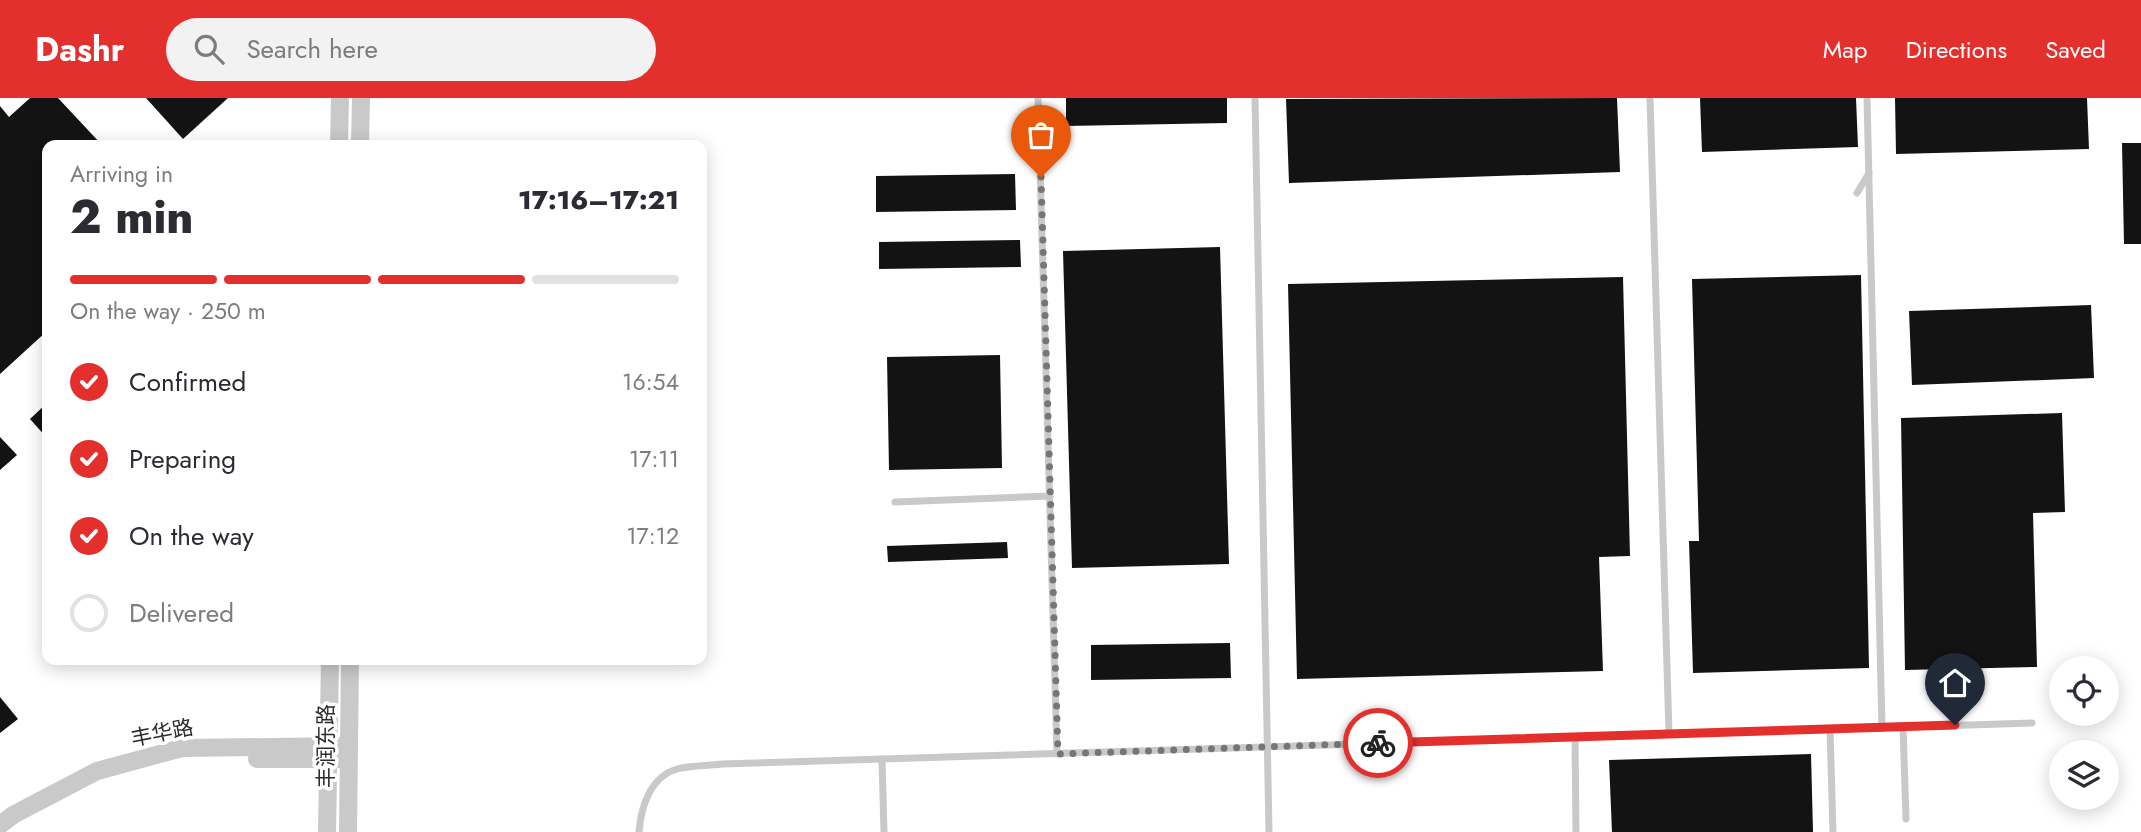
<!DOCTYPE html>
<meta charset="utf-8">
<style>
:root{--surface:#fff;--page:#f2f2f3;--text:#2b2b33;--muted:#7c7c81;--line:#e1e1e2;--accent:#e3302d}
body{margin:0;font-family:Jost,"Noto Sans SC",sans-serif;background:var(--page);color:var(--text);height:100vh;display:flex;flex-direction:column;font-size:26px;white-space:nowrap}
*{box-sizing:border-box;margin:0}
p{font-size:23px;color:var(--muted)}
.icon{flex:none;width:38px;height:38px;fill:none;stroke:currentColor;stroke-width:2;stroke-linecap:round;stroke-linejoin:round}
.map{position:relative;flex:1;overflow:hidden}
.panel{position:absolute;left:42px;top:42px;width:665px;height:525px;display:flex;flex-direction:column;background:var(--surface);border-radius:14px;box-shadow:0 4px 18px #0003}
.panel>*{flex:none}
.buttons{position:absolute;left:2049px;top:558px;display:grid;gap:14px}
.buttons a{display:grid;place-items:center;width:70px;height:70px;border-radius:50%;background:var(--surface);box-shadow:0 4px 18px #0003;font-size:35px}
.pin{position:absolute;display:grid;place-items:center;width:60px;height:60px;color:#fff;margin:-72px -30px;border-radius:50% 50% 50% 0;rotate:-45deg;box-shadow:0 0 7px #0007}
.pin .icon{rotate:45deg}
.courier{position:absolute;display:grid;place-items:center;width:70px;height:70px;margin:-35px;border:5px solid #e3302d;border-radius:50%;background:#fff;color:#222;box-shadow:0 2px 9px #0007}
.headline em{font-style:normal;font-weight:800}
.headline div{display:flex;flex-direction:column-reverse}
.headline{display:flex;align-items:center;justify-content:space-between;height:119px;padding:0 28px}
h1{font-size:46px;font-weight:800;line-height:52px}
.bar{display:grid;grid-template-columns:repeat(4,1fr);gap:10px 7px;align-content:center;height:84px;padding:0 28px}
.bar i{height:9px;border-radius:5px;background:var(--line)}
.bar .on{background:var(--accent)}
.bar p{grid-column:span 4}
ol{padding:0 28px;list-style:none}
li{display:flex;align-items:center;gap:21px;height:77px}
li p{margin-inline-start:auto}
li .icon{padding:7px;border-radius:50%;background:var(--accent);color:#fff;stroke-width:4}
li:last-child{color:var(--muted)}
li i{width:38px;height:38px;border:4px solid var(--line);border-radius:50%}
header{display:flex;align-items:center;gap:42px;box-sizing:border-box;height:98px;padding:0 35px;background:var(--accent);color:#fff}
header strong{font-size:33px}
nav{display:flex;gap:38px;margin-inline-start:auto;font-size:24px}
.search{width:490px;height:63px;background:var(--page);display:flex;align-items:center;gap:18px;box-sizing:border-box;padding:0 24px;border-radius:38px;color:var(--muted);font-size:26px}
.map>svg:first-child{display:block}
.building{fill:#131313}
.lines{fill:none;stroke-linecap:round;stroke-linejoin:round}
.service{stroke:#c9c9c9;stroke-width:7}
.tertiary{stroke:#c9c9c9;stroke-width:18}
.done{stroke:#767676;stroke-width:7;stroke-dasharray:0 12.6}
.route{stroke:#e3302d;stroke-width:9}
.labels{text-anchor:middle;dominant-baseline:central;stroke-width:7;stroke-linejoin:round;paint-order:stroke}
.street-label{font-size:21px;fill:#2c2c2c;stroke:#fff}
</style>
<header>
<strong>Dashr</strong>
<div class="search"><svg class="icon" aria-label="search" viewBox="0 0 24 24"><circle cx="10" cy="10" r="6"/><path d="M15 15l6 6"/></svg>Search here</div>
<nav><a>Map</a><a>Directions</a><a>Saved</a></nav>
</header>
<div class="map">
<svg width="2141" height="734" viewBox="0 0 2141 734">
<rect width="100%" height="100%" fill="#fff"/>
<g class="building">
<polygon points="30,0 58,0 102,47 47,47 47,233 0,276 0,8 9,19"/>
<polygon points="146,0 228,0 183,41"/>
<polygon points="1066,0 1227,0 1227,25 1066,28"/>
<polygon points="1617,0 1620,74 1289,85 1286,1"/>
<polygon points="1700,0 1856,0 1858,49 1702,54"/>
<polygon points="1895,0 2087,0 2089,51 1896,56"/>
<polygon points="2122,45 2141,45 2141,146 2124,146"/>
<polygon points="1015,76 1016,112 876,114 876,78"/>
<polygon points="1020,142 1021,169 879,171 879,144"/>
<polygon points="1220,149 1229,466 1072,470 1063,153"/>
<polygon points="1861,177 1869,570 1693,575 1689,443 1699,443 1692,181"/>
<polygon points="1623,179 1630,458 1599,459 1603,573 1297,581 1288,186"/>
<polygon points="2091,207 2094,280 1912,287 1909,213"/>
<polygon points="1000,257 1002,370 889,372 887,259"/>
<polygon points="47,305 47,340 30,321"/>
<polygon points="2062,315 2065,414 2033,415 2037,569 1905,572 1901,320"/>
<polygon points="0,339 17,357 0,372"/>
<polygon points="1007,444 1008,460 888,464 887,448"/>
<polygon points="1230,545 1231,580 1091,582 1091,547"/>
<polygon points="0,599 18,621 0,635"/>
<polygon points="1811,656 1813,734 1612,734 1609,662"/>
</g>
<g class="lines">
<g class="service">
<polyline points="1038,0 1057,656"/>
<polyline points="1255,0 1269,734"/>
<polyline points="1650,0 1669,636"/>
<polyline points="1867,0 1882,630"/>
<polyline points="1857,95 1869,75"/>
<polyline points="895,404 1050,398"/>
<polyline points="1903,629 1906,721"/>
<polyline points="1830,631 1833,734"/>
<polyline points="1575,639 1576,734"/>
<polyline points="882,661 884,734"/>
<path d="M639 734C641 709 650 679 677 671 691 667 708 668 722 666L2032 625"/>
</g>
<g class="tertiary">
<polyline points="339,47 340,0"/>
<polyline points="360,47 361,0"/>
<polyline points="257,661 348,661"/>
<polyline points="0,727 13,717 97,673 182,650 348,648"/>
<polyline points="327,734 330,562"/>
<polyline points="348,734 350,562"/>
</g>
</g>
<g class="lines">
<polyline class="done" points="1041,79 1058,656 1378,645"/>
<polyline class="route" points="1378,645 1955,627"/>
</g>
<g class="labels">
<g class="street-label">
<text transform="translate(162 635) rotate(-11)">丰华路</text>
<text transform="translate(326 648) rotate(-90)">丰润东路</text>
</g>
</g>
</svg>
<div class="buttons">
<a><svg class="icon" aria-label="locate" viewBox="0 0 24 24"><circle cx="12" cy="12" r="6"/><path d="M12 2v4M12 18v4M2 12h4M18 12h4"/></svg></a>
<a><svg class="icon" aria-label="layers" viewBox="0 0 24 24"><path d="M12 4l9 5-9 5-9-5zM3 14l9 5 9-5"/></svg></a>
</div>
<div class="pin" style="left:1041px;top:79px;background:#ea580c"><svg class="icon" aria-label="bag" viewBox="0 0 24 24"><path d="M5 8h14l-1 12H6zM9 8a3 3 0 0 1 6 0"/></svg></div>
<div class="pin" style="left:1955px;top:627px;background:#1f2937"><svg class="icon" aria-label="home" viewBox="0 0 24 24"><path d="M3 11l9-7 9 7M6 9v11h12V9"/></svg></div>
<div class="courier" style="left:1378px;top:645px"><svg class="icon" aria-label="bike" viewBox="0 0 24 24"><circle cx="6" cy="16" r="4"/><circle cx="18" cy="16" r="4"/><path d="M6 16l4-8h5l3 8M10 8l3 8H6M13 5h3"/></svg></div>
<section class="panel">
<div class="headline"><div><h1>2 min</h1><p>Arriving in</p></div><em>17:16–17:21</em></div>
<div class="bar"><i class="on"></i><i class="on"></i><i class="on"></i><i></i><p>On the way · 250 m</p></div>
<ol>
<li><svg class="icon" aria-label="check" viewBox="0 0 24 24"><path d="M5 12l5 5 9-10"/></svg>Confirmed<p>16:54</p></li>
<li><svg class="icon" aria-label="check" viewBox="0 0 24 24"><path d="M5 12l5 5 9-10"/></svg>Preparing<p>17:11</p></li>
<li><svg class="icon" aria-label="check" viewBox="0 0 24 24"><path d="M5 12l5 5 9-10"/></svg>On the way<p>17:12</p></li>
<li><i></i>Delivered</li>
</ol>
</section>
</div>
